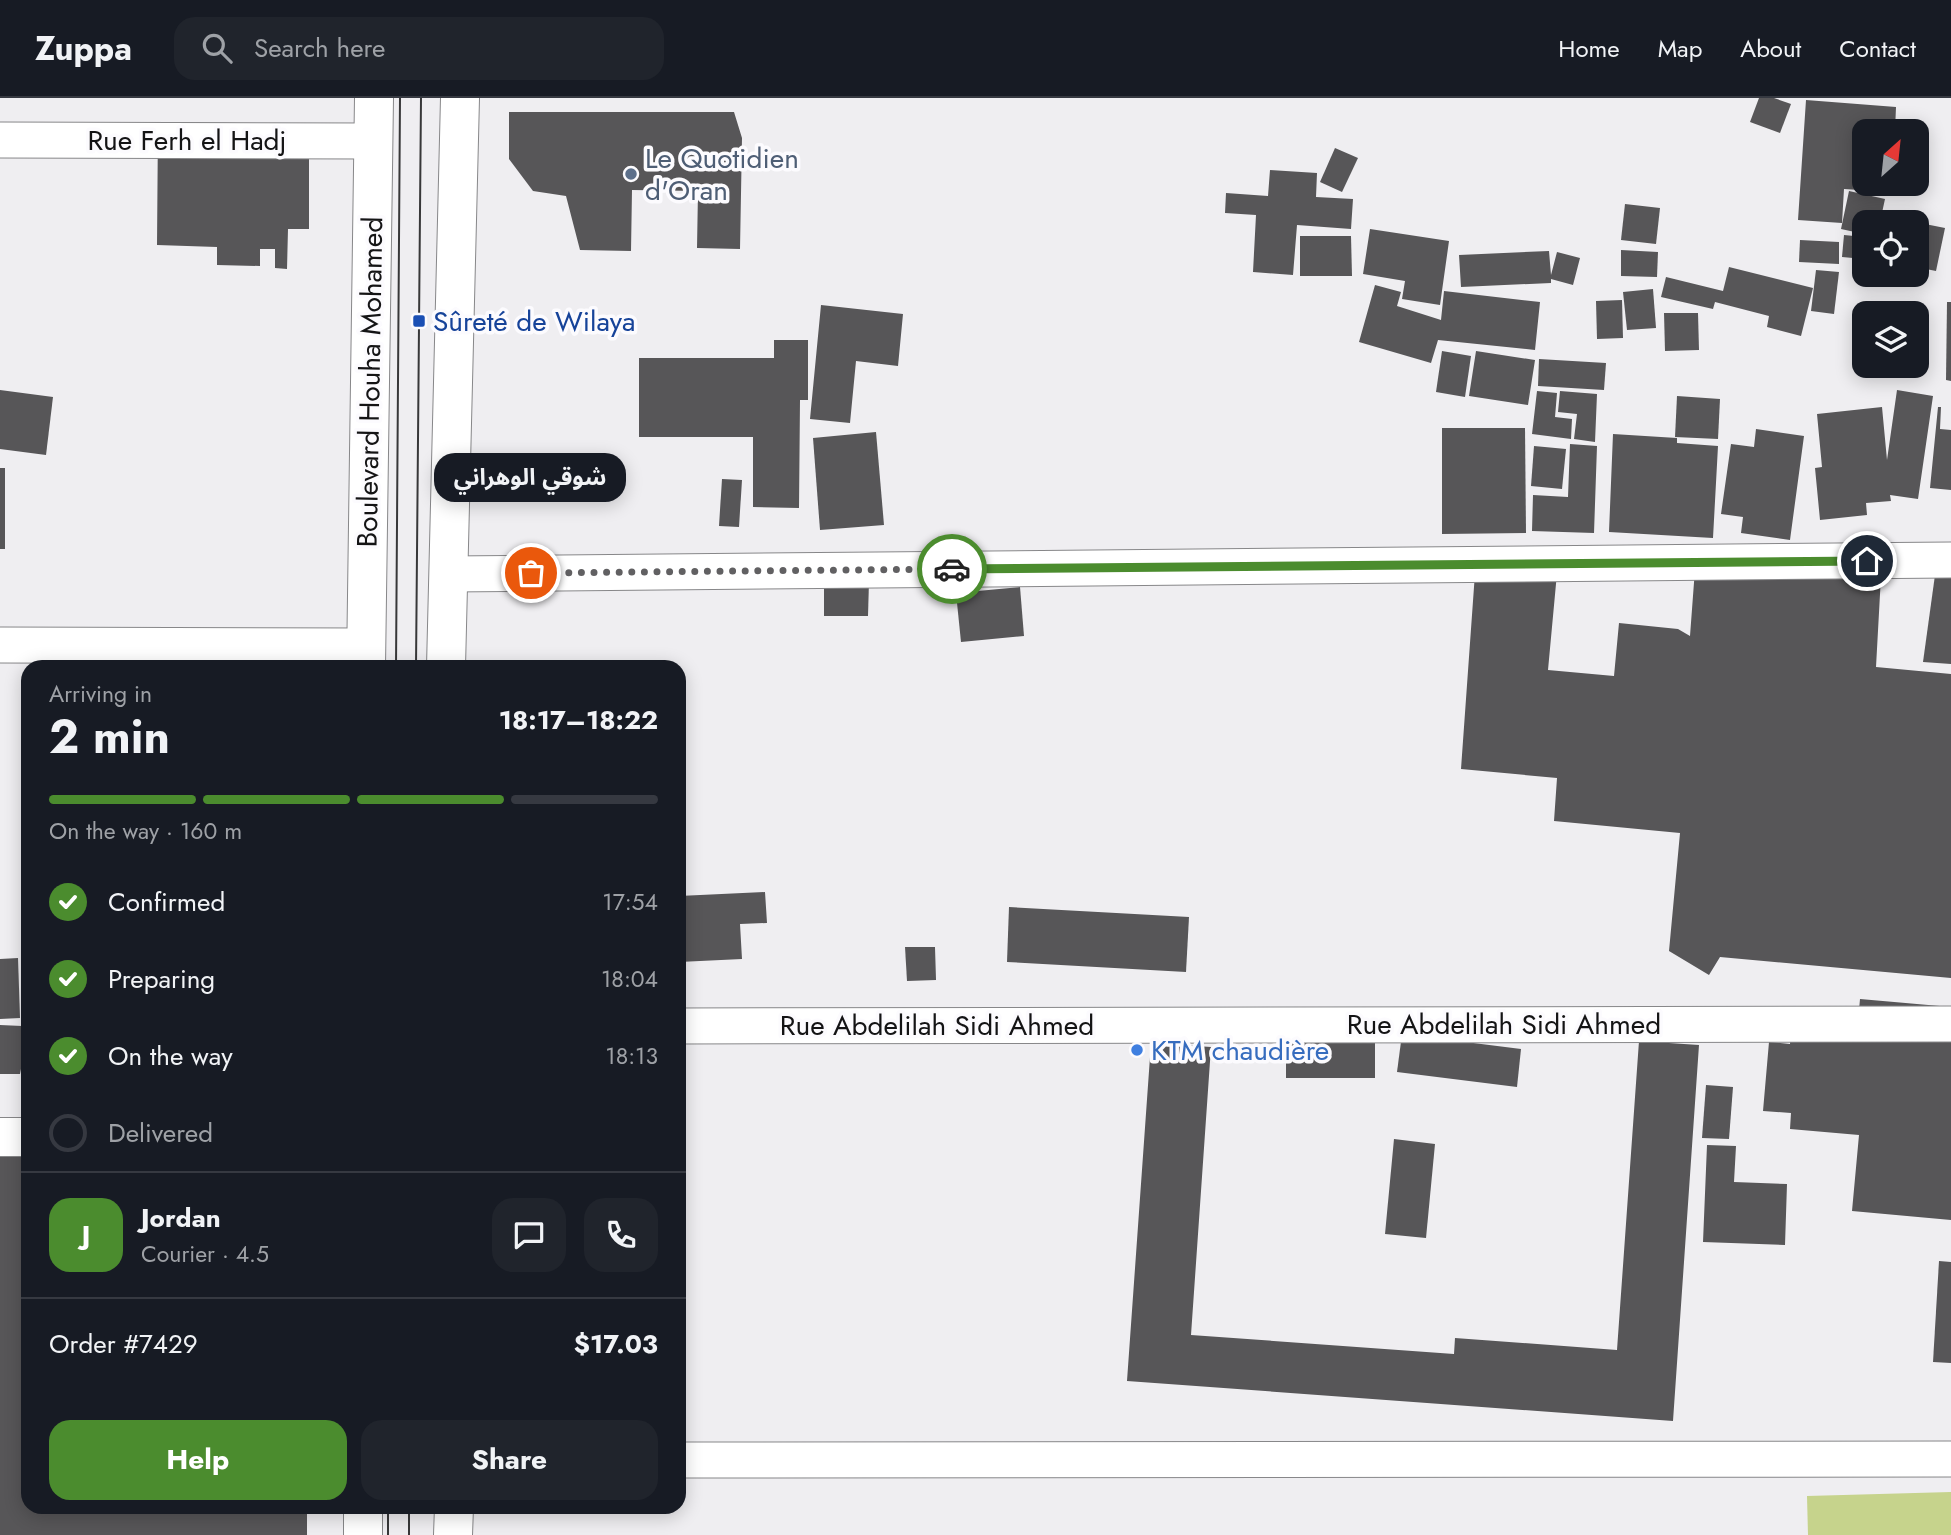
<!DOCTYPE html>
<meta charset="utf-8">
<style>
:root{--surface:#171b24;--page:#20242c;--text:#f1f3f6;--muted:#9ea1a6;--line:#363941;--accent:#4b8c2e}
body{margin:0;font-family:Jost,"Noto Sans Arabic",sans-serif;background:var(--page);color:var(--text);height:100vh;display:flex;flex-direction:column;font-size:26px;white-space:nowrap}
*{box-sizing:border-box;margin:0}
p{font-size:23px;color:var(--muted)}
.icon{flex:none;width:38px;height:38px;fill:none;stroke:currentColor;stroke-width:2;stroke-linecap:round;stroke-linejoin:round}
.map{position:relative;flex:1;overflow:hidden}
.details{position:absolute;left:21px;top:562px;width:665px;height:854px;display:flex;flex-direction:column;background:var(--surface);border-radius:21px;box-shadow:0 4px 18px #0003}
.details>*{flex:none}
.needle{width:46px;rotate:27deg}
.fabs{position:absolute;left:1852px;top:21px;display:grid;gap:14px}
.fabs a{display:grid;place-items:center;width:77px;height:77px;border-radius:14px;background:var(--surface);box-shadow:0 4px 18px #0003;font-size:35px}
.pin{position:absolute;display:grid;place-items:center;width:60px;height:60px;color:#fff;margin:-30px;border:4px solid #fff;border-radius:50%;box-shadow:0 2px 7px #0007}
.courier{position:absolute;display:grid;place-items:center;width:70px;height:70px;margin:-35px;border:5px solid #4b8c2e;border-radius:50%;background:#fff;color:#222;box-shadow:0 2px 9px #0007}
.bubble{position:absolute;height:49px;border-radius:21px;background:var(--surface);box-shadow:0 4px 18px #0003;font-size:23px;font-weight:700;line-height:49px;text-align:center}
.summary em{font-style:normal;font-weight:700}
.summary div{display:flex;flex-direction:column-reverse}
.summary{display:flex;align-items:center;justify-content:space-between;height:119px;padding:0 28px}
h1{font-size:46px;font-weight:700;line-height:52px}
.bar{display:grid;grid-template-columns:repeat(4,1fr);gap:10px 7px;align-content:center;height:84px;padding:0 28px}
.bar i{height:9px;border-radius:5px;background:var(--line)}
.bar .on{background:var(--accent)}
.bar p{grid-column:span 4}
.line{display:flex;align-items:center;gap:18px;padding:0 28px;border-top:2px solid var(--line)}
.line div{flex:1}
.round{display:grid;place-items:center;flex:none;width:74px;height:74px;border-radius:21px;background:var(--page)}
ol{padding:0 28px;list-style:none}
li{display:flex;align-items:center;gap:21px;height:77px}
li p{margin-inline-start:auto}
li .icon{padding:7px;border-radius:50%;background:var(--accent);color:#fff;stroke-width:4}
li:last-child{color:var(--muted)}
li i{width:38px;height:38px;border:4px solid var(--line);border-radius:50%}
.cta{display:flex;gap:14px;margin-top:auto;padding:14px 28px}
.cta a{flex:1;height:80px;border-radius:21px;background:var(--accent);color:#fff;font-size:28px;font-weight:700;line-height:80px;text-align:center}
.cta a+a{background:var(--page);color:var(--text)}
header{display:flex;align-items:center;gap:42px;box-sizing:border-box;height:98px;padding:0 35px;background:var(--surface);border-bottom:2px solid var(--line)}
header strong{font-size:33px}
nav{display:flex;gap:38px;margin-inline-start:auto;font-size:24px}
.search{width:490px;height:63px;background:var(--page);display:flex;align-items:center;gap:18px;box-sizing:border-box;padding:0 24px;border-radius:21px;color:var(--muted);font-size:26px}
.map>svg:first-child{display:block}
.green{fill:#c6d38c}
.building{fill:#575658}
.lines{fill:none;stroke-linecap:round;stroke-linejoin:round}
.minor-casing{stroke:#878789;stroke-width:37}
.tertiary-casing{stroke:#878789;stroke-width:40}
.primary-casing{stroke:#878789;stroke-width:40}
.minor{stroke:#fff;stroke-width:35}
.tertiary{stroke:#fff;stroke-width:38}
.primary{stroke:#fff;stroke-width:38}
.tram{stroke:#383839;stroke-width:2}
.done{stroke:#616062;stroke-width:7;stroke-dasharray:0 12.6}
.route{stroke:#4b8c2e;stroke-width:9}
.service-dot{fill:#5c6f8a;stroke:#fcfbfe;stroke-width:2.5}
.transit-dot{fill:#1a4fb4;stroke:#fcfbfe;stroke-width:2.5}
.shop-dot{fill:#3f7fe0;stroke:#fcfbfe;stroke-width:2.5}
.labels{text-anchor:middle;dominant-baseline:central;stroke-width:7;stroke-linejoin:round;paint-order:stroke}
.street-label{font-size:28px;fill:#141415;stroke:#fcfbfe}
.service-label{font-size:28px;fill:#4e5e75;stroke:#fcfbfe;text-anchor:start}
.transit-label{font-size:28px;fill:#164399;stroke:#fcfbfe;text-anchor:start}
.shop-label{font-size:28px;fill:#366cbe;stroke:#fcfbfe;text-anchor:start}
</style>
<header>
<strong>Zuppa</strong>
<div class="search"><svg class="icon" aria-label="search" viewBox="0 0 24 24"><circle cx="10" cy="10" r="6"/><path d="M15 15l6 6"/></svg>Search here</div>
<nav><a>Home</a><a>Map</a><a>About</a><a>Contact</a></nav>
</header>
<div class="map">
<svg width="1951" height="1437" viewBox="0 0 1951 1437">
<rect width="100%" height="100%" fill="#efeef1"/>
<polygon class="green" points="1951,1394 1951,1437 1808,1437 1807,1398"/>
<g class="building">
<polygon points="1759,0 1774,0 1791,6 1780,35 1750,24"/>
<polygon points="1806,2 1896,9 1895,33 1864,33 1864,86 1892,86 1891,94 1844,91 1842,125 1798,122"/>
<polygon points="509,14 734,14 742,40 740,151 697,150 698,93 632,92 631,153 580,152 566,98 533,93 509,61"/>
<polygon points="158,24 309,26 309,131 288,131 287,171 275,170 275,151 260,151 260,168 217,167 217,149 157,147"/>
<polygon points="1335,50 1358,60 1342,94 1320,84"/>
<polygon points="1270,72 1317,75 1316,99 1353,101 1351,131 1297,127 1293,177 1253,174 1256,117 1225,115 1226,95 1268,98"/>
<polygon points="1849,93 1885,101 1880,124 1864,124 1864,136 1841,131"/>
<polygon points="1625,106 1660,110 1656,146 1621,142"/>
<polygon points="1920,125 1945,130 1936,173 1916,169"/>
<polygon points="1370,131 1449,143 1440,207 1402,201 1405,183 1363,176"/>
<polygon points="1844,137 1864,139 1864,161 1842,159"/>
<polygon points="1300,138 1351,138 1352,178 1300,178"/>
<polygon points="1800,142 1839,144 1839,166 1799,164"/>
<polygon points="1621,152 1658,154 1657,179 1621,178"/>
<polygon points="1549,153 1551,177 1557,154 1580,160 1573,187 1551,181 1551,185 1461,189 1459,157"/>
<polygon points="1729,169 1813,190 1801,238 1767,229 1769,218 1715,204 1713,211 1661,199 1666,179 1723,193"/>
<polygon points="1816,172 1839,174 1834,216 1811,213"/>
<polygon points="1375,187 1401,194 1397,208 1441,222 1444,193 1540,204 1535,252 1438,242 1431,265 1359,244"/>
<polygon points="1653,191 1656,230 1627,232 1623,194"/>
<polygon points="1622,202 1623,240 1597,241 1596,203"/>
<polygon points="1947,204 1951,204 1951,283 1946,282"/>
<polygon points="821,207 903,216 898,268 856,263 850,325 810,321"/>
<polygon points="1664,215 1698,215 1699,252 1665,253"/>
<polygon points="774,242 808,242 808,302 800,302 799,410 753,409 753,339 639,339 639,260 774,260"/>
<polygon points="1442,253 1471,258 1465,299 1436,294"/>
<polygon points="1476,253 1535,262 1528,307 1469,298"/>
<polygon points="1539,261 1606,265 1604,292 1538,288"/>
<polygon points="0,292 53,299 46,357 0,351"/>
<polygon points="1897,292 1933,298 1918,401 1890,397 1891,403 1866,405 1867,417 1820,422 1815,370 1822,369 1817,316 1882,309 1887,362"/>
<polygon points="1537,293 1557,295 1555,319 1572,321 1571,341 1532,336"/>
<polygon points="1560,293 1597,296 1595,344 1574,341 1577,316 1558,314"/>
<polygon points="1677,298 1720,301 1718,341 1675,339"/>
<polygon points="1938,309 1941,309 1940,331 1951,332 1951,392 1930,390"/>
<polygon points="1442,330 1525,330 1526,435 1442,436"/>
<polygon points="1756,331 1804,338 1790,442 1741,435 1743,419 1721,416 1731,346 1754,349"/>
<polygon points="876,334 884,427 820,432 813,340"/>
<polygon points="1613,336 1677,340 1677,345 1718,348 1713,440 1609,434"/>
<polygon points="1570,346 1597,348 1594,435 1532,433 1533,397 1568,399"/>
<polygon points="1534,348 1566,351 1562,391 1531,388"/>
<rect x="0" y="370" width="5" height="81"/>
<polygon points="722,381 742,382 739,429 719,428"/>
<polygon points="1695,471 1804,481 1808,473 1881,478 1876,569 1951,576 1951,880 1720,859 1709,877 1669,853 1680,735 1554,723 1557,680 1461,671 1475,475 1557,475 1548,572 1614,578 1619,525 1678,531 1690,538"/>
<polygon points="1935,477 1951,477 1951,566 1923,564"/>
<polygon points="824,483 869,483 868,518 824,518"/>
<polygon points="1020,489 1024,538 961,544 956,495"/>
<polygon points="765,794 767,825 740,826 742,861 679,864 679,798"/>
<polygon points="1009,809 1189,819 1186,874 1007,864"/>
<polygon points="905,849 935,849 936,882 907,883"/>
<polygon points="26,859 28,971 21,971 20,976 0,976 0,927 22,928"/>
<polygon points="18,860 20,920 0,921 0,861"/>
<polygon points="1860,901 1951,909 1951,1122 1852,1113 1859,1037 1790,1031 1791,1015 1763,1013 1769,944 1790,946 1791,929 1857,935"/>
<polygon points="1402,936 1521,951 1517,989 1397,974"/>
<polygon points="1639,943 1699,947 1673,1323 1127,1283 1151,945 1211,949 1191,1237 1454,1256 1455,1240 1617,1252"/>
<rect x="1286" y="945" width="89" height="35"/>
<polygon points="1706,987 1733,989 1729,1041 1702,1040"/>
<polygon points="1394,1041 1435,1046 1426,1140 1385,1136"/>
<polygon points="1707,1047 1736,1048 1734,1084 1787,1086 1785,1147 1703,1144"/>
<polygon points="0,1059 28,1059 28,1409 307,1409 307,1437 0,1437"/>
<polygon points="1939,1163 1951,1164 1951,1265 1933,1264"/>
</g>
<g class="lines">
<defs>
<g id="minor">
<polyline points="0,42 373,43"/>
<polyline points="448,476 1951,462"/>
<polyline points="0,547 366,548"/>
<polyline points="679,928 1951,926"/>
<polyline points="679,1362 1951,1361"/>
</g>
<polyline id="tertiary" points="0,1039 28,1039"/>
<g id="primary">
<polyline points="366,569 374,0"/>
<polyline points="446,569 460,0"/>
<polyline points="363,1437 363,1409"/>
<polyline points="453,1437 454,1409"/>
</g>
</defs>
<use href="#minor" class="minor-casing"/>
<use href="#tertiary" class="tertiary-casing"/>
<use href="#primary" class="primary-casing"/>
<use href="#minor" class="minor"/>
<use href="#tertiary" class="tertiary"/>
<use href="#primary" class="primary"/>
<g class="tram">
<polyline points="396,569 400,0"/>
<polyline points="416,569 421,0"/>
<polyline points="388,1437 388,1409"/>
<polyline points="409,1437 409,1409"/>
</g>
</g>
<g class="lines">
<polyline class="done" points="531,475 952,471"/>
<polyline class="route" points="952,471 1867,463"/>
</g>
<circle class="service-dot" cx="631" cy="76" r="7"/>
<rect class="transit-dot" x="412" y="216" width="14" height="14" rx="3.5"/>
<circle class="shop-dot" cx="1137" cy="952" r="7"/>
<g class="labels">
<g class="street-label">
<text x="187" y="42">Rue Ferh el Hadj</text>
<text transform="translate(370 284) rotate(-89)">Boulevard Houha Mohamed</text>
<text x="1504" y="926">Rue Abdelilah Sidi Ahmed</text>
<text x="937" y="927">Rue Abdelilah Sidi Ahmed</text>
</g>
<g class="service-label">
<text x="645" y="60">Le Quotidien<tspan x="645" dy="32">d'Oran</tspan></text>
</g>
<g class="transit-label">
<text x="433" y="223">Sûreté de Wilaya</text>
</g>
<g class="shop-label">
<text x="1151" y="952">KTM chaudière</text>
</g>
</g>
</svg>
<div class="fabs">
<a><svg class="needle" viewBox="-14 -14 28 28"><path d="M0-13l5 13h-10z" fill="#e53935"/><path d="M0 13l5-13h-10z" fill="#9ea1a6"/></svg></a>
<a><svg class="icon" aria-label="locate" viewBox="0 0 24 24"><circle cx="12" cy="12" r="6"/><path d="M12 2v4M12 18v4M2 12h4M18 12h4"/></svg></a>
<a><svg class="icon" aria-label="layers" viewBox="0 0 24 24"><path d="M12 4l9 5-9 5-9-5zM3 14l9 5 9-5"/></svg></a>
</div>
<div class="pin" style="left:531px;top:475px;background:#ea580c"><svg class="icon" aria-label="bag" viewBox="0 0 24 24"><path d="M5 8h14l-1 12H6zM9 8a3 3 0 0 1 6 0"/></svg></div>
<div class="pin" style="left:1867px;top:463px;background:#1f2937"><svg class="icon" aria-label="home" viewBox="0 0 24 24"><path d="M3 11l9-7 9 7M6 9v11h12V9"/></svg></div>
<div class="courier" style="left:952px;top:471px"><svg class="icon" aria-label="car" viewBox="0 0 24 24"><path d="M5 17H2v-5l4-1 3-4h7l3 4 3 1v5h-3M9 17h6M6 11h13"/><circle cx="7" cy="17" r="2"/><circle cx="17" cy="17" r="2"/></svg></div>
<div class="bubble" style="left:434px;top:355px;width:192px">شوقي الوهراني</div>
<section class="details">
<div class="summary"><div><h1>2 min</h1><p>Arriving in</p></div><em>18:17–18:22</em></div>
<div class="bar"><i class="on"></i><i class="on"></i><i class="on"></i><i></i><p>On the way · 160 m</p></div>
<ol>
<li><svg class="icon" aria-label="check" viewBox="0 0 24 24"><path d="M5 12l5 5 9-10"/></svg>Confirmed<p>17:54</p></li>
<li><svg class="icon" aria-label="check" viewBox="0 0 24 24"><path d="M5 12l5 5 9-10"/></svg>Preparing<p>18:04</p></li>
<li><svg class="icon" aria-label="check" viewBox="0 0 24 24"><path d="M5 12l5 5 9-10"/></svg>On the way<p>18:13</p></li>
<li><i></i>Delivered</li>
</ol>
<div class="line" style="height:126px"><b class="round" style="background:var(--accent);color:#fff">J</b><div><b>Jordan</b><p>Courier · 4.5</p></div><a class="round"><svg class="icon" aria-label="chat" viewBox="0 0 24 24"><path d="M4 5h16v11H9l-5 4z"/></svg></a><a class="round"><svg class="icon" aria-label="phone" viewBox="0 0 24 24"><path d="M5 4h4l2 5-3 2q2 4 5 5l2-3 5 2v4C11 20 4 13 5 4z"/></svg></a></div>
<div class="line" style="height:91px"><div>Order #7429</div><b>$17.03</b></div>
<div class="cta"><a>Help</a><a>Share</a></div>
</section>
</div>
